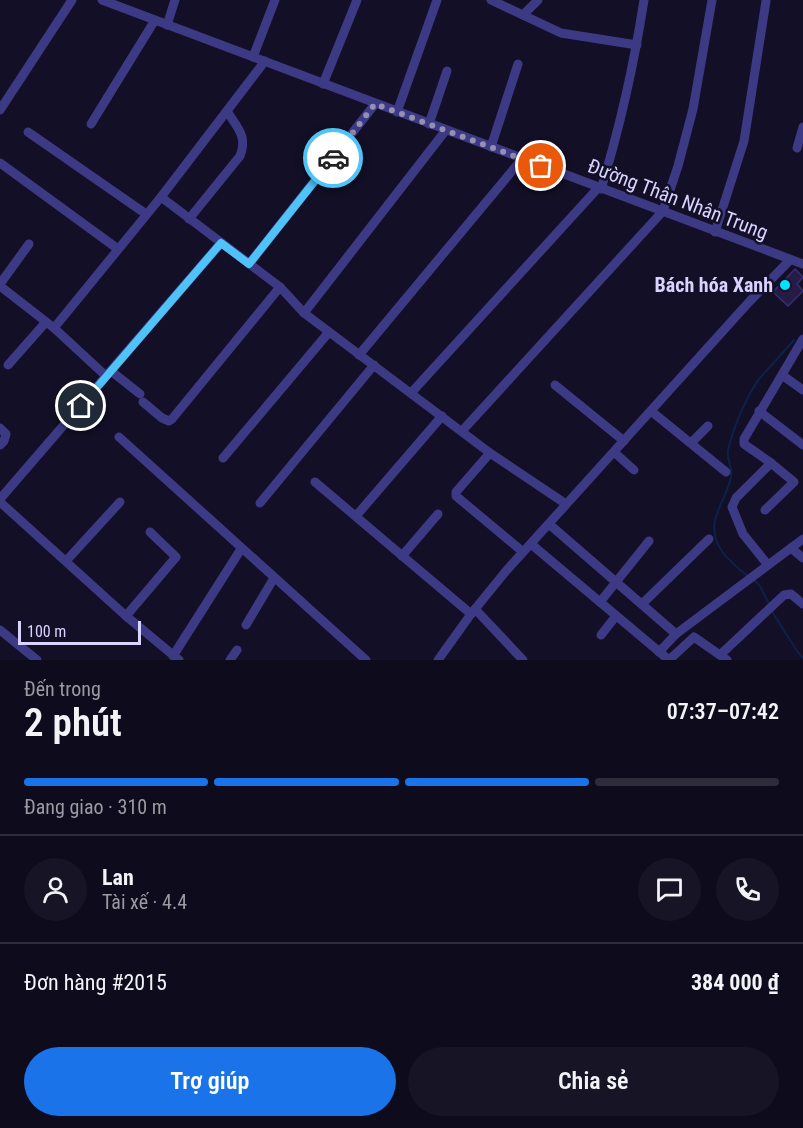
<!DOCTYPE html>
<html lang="vi">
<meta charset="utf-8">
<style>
:root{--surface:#0e0b1c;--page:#171425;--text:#f1f3f6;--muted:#9b9ba3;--line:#2e2b3b;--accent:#1a73e8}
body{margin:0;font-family:"Roboto Condensed",sans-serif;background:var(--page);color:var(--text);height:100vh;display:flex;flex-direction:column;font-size:22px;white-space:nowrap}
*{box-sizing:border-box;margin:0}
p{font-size:20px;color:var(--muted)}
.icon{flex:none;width:33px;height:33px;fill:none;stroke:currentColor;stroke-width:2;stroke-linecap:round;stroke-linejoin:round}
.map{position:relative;height:660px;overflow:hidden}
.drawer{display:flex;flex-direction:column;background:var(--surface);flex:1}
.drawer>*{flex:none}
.scale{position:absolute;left:18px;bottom:15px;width:123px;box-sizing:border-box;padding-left:6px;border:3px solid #d9d4ff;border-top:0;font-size:16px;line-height:21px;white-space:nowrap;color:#d9d4ff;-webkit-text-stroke:4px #130f26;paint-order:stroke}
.pin{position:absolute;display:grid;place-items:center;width:51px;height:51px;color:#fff;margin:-26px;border:3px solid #fff;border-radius:50%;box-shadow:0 2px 6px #0007}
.courier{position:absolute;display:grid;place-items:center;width:60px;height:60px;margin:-30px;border:4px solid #4fc3f7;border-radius:50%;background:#fff;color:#222;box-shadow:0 2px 8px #0007}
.summary em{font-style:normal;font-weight:600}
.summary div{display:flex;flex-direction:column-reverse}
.summary{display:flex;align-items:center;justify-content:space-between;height:102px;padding:0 24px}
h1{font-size:39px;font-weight:600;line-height:45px}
.bar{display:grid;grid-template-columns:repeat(4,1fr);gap:9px 6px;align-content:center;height:72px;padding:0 24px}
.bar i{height:8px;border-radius:4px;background:var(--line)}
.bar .active{background:var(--accent)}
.bar p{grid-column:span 4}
.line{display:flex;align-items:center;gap:15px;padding:0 24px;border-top:2px solid var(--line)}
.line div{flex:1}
.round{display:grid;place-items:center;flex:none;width:63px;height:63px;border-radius:32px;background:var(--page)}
.cta{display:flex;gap:12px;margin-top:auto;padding:12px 24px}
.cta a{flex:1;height:69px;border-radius:36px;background:var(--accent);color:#fff;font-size:24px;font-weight:600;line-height:69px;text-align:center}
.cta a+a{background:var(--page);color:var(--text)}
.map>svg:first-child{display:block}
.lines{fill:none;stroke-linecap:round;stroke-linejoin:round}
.stream{stroke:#0c2248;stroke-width:2}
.building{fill:#241b47;stroke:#3b2d73;stroke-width:1.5}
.minor{stroke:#3d3a85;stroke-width:9}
.done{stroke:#948fb3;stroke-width:6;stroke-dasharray:0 10.8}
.route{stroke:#4fc3f7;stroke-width:8}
.poi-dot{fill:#00e5ff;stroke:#130f26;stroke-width:2}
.labels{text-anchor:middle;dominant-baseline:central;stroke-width:5;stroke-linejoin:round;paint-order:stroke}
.street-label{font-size:20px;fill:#d9d4ff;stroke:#130f26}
.poi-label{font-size:20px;font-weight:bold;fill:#d9d4ff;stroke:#130f26;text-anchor:end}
</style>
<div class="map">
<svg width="803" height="660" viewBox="0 0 803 660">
<rect width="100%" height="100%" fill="#130f26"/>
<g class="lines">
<g class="stream">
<path d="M748 576C730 562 710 546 715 520 719 505 728 492 731 477 733 467 726 459 728 450 733 429 747 394 760 378 771 365 783 353 794 340"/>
<polyline points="753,579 760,586 769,604"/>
<polyline points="771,610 797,651 803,658"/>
</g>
</g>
<polygon class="building" points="795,269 803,277 797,284 803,291 788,306 773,292"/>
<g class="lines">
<g class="minor">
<polyline points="102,0 803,264"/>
<polyline points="491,0 561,33 637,45"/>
<polyline points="523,15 538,0"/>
<polyline points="167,25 175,0"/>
<polyline points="253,57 275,0"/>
<polyline points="323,84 357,0"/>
<polyline points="0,110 72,0"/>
<polyline points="397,112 437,0"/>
<polyline points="91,124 155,20"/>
<polyline points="429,124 447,71"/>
<polyline points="28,132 146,214"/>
<polyline points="491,147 518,64"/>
<polyline points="797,148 803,127"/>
<polyline points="0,163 118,249"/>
<path d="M601 189C620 127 634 64 644 0"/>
<polyline points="161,197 280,287 304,313 490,453 566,504"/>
<path d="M189 219 240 156C248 136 237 128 227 111"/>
<polyline points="715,232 744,141 766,1"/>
<polyline points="249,264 375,104"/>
<polyline points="0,284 29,244"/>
<polyline points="0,286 54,328 106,376"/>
<polyline points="304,313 446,130"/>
<polyline points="54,328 161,197 265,61"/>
<polyline points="359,355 522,159"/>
<polyline points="8,365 46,322"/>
<polyline points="111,371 140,394"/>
<polyline points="782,375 803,390"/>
<polyline points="555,385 624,441"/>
<polyline points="411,393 598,188"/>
<polyline points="143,402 162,418 169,421 172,419 280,287"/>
<polyline points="651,411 726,472"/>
<polyline points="759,411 803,445"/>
<polyline points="0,428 6,434 4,441 0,445"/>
<polyline points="462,431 663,211 678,166 693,109 712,0"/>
<polyline points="119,437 366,660"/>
<polyline points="691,443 708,426"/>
<polyline points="614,452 634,470"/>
<polyline points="490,453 456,492 456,496 523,552"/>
<polyline points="223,458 329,332"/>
<polyline points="315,482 471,614"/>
<polyline points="0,499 221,243"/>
<polyline points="0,502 126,616 179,660"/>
<polyline points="260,503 374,365"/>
<polyline points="765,510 794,482 771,463"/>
<polyline points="356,516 442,416"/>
<polyline points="549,524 676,634"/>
<polyline points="531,544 669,660"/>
<polyline points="791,548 803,558"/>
<polyline points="402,556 438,514"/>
<polyline points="66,561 120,502"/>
<polyline points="768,565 743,534 732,507 736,498 771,463 744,444 744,439 803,339"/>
<polyline points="600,602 649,541"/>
<polyline points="642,604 709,539"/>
<polyline points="475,609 523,660"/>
<polyline points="126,616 176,557 150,532"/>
<polyline points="246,625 274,578"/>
<polyline points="0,630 37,660"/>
<polyline points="601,635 616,616"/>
<polyline points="659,652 676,634 803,539"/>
<polyline points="720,655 784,595 791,594 803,604"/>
<polyline points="173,656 241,549"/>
<polyline points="230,660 237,650"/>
<polyline points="438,660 471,614 506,571 749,302 790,260"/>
<polyline points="669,660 694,637 727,660"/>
</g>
</g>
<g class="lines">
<polyline class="done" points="333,158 375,104 541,166"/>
<polyline class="route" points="81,406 221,243 249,264 333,158"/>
</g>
<circle class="poi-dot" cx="785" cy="285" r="6"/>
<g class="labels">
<g class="street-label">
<text transform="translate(678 199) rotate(21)">Đường Thân Nhân Trung</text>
</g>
<g class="poi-label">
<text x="773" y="285">Bách hóa Xanh</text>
</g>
</g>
</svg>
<div class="scale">100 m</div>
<div class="pin" style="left:541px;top:166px;background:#ea580c"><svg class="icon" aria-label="bag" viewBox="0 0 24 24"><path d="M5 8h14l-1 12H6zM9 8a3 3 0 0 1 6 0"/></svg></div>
<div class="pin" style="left:81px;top:406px;background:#1f2937"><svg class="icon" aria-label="home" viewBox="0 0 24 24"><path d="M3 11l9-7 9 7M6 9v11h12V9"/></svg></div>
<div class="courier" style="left:333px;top:158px"><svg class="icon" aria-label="car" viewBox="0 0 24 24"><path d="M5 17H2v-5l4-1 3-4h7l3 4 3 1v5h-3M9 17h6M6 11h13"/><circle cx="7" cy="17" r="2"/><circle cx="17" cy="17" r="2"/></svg></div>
</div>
<section class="drawer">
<div class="summary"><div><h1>2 phút</h1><p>Đến trong</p></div><em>07:37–07:42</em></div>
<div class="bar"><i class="active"></i><i class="active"></i><i class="active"></i><i></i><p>Đang giao · 310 m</p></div>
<div class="line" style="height:108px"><a class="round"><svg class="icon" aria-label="person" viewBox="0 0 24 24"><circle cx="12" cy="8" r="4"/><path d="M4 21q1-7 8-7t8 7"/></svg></a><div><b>Lan</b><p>Tài xế · 4.4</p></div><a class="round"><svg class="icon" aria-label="chat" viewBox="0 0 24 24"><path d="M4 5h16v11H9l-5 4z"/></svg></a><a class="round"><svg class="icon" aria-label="phone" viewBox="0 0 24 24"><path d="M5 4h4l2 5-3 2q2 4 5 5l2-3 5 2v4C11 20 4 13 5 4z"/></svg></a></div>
<div class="line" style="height:78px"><div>Đơn hàng #2015</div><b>384 000 ₫</b></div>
<div class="cta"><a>Trợ giúp</a><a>Chia sẻ</a></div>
</section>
